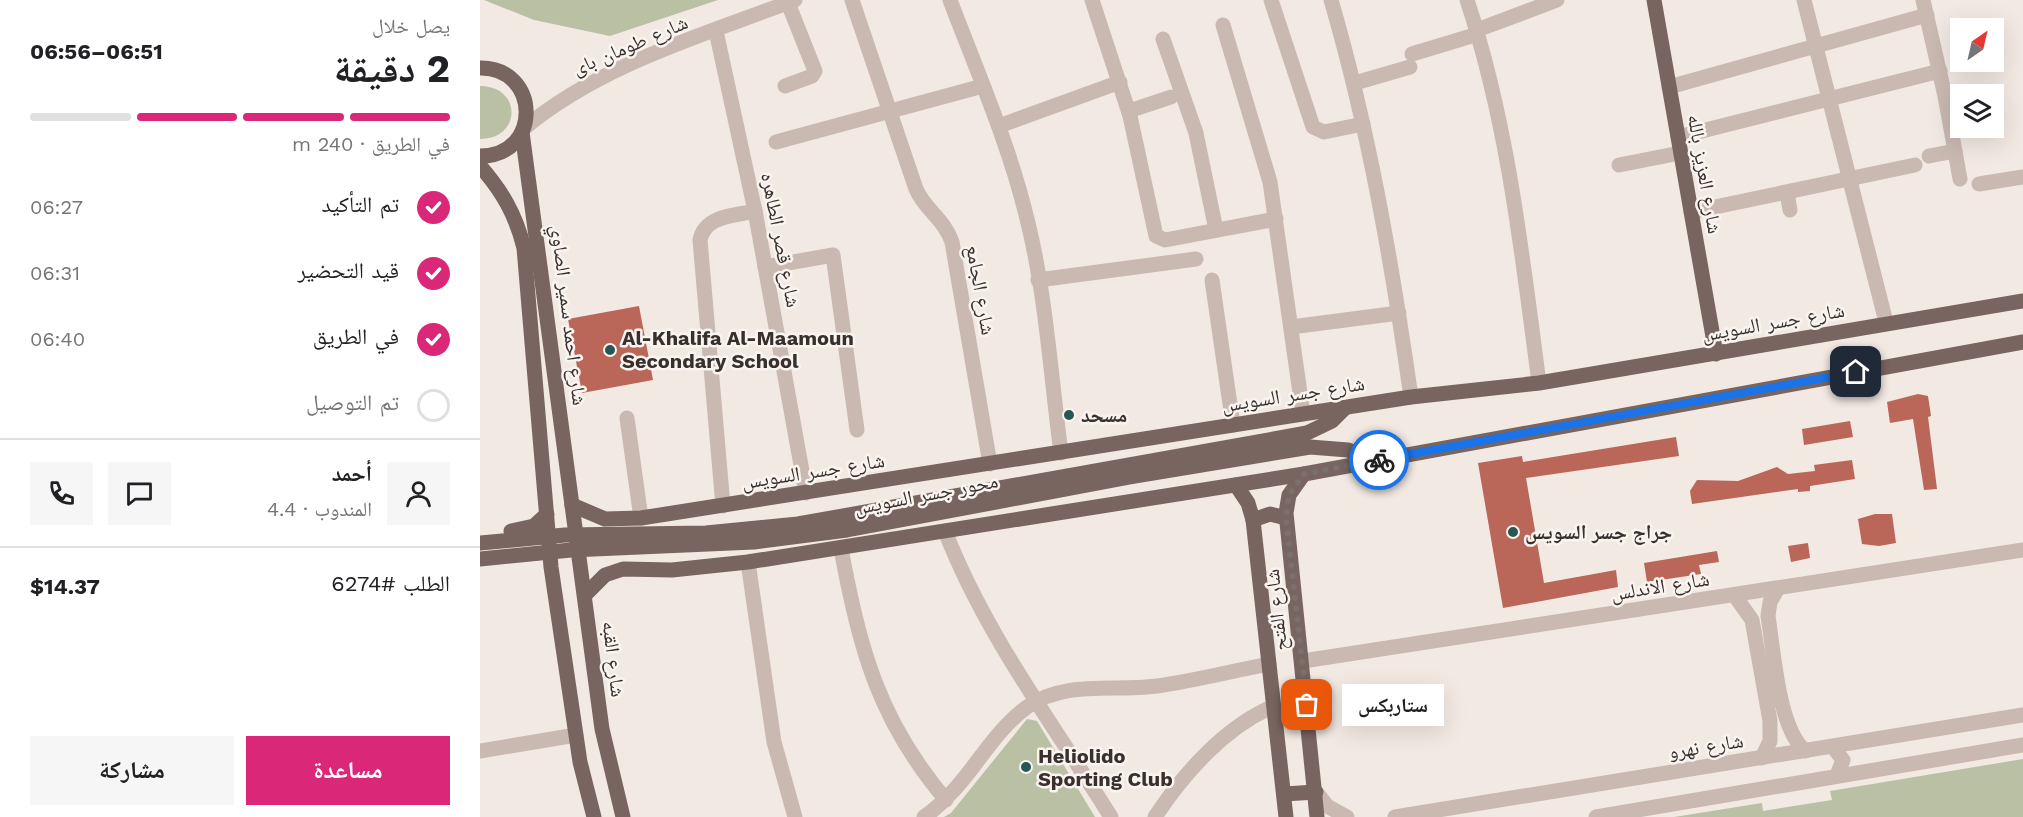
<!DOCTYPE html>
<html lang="ar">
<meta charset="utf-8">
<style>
:root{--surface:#fff;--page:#f6f6f6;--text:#202124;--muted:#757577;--line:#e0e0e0;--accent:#db2777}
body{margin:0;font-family:"Work Sans","Noto Naskh Arabic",sans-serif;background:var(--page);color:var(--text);direction:rtl;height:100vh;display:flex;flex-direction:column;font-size:22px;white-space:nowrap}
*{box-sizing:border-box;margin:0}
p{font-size:20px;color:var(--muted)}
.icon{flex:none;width:33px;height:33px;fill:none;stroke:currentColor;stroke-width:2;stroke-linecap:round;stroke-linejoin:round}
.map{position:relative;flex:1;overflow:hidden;direction:ltr}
.drawer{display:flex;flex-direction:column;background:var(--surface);width:480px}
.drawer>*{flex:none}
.needle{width:39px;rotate:34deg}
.controls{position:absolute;left:1470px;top:18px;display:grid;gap:12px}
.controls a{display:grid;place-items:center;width:54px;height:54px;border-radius:0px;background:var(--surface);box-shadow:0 6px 24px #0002;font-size:30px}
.pin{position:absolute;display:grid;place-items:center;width:51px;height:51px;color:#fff;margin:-26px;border-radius:12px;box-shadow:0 3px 9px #0006}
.courier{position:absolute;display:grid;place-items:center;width:60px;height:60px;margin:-30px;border:4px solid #1a73e8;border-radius:50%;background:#fff;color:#222;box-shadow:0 2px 8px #0007}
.bubble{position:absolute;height:42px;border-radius:0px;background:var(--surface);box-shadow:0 6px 24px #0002;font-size:20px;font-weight:700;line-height:42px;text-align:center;direction:rtl}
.overview em{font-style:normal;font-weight:700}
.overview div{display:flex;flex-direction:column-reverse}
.overview{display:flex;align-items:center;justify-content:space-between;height:102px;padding:0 30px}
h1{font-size:39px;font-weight:700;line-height:45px}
.bar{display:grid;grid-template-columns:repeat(4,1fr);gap:9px 6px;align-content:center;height:72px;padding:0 30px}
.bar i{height:8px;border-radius:4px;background:var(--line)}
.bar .active{background:var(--accent)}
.bar p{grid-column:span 4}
.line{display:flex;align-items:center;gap:15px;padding:0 30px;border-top:2px solid var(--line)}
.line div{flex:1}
.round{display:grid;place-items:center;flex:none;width:63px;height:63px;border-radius:0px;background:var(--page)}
ol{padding:0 30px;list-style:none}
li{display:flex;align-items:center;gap:18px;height:66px}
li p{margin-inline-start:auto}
li .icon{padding:6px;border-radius:50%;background:var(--accent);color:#fff;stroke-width:4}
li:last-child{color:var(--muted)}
li i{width:33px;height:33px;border:3px solid var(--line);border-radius:50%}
.primary-button{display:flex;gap:12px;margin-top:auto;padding:12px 30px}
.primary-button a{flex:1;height:69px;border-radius:0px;background:var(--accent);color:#fff;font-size:24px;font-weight:700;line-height:69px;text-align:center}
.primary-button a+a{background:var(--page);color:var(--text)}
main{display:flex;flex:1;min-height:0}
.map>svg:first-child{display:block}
.green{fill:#b9c0a4}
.building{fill:#ba6659}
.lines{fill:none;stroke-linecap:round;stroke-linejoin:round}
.minor{stroke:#c9b9b0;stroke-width:15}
.major{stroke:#796560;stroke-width:15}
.done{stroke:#7a706d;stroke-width:6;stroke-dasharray:0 10.8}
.route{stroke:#1a73e8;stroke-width:8}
.poi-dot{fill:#265755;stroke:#f9f4ef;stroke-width:2}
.labels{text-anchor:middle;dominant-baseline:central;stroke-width:5;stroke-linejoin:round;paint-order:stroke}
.street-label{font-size:20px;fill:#392f2d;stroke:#f9f4ef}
.poi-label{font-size:20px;font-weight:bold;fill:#392f2d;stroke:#f9f4ef;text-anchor:start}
</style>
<main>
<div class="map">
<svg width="1543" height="817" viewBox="0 0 1543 817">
<rect width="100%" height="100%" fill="#f2e9e3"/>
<g class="green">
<polygon points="4,0 238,0 130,36 54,20"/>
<path d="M0 86C42 86 42 139 0 139Z"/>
<polygon points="547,719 557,721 615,817 464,817 471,813"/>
<polygon points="1543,759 1543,817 1194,817 1282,803 1283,811 1352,800 1350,791"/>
</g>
<g class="building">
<polygon points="159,306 173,380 102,393 88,319"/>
<polygon points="1438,394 1448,396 1451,416 1448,417 1457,489 1444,490 1433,419 1410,423 1407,402"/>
<polygon points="1370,421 1373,437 1324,445 1322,429"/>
<polygon points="1196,437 1199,456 1046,478 1064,583 1136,570 1138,587 1023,608 998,463 1042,456 1043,462"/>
<polygon points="1372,460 1375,479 1330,486 1330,491 1318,492 1318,489 1212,504 1210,491 1217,480 1258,481 1297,467 1308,474 1335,471 1334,465"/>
<polygon points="1395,514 1412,514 1416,543 1399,546 1382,544 1378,519"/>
<polygon points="1328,543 1330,558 1311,562 1308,546"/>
<polygon points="1237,551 1239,562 1219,565 1221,574 1167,582 1164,563"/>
</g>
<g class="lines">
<g class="minor">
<path d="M372 0 436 189C445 210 465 220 472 242L510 464"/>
<path d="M470 0C498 74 530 146 548 223 566 296 571 378 581 453"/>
<polyline points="612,0 650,116 676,236 685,240 796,219"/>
<polyline points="791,0 833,127 844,132 883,124"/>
<path d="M851 0C889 130 912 264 931 397"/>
<path d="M987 0C1028 124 1042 254 1059 383"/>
<polyline points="1324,0 1406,322"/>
<polyline points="1443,0 1465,96 1480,179"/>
<polyline points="743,25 790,182 823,414"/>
<polyline points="997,30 1077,0"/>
<polyline points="236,31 275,211 326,493"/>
<polyline points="683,39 716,133 736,230"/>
<polyline points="932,54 998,34"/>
<polyline points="875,83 930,67"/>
<polyline points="305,86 332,76 335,71 308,3"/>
<polyline points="1189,87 1447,15"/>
<polyline points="649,111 691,97"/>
<polyline points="519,126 640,82"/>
<path d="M43 129C121 64 221 36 315 0"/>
<polyline points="1198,137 1460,71"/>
<polyline points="296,142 503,86"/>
<polyline points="1449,156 1475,151"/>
<polyline points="1139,165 1200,153"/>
<polyline points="1499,184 1543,177"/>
<polyline points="1307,193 1310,210"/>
<polyline points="1211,212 1435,165"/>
<polyline points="285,267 353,255 377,430"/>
<polyline points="558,280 716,259"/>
<polyline points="732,280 753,425"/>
<polyline points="811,327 919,313"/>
<polyline points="147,418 161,518"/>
<path d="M243 506 220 240C225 215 254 216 275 211"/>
<path d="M465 531C505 634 573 724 631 817"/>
<path d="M361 549C380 649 398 720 466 800"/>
<polyline points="268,562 294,742 315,817"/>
<path d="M1297 590 1290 602 1288 616C1294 653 1298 727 1325 751"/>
<polyline points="1255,596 1272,620 1290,721 1290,741 1282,758"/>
<polyline points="823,661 1543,550"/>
<polyline points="1353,747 1363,760 1357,775"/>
<polyline points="0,751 96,735"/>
<polyline points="836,792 847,806 867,817"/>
<path d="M444 817C488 787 507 736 547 707 585 680 633 692 677 686 714 681 752 671 789 664"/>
<path d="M675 817C704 773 745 727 794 706"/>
<polyline points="915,817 1543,715"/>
<polyline points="1116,817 1543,745"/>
</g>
<g class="major">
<polyline points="1174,0 1236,354"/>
<path d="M0 68C60 67 63 156 0 156"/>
<polyline points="42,132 122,729 143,817"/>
<path d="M0 166C22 191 36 215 44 248L71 567 100 762 114 817"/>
<polyline points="824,474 809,495 806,513 837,817"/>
<polyline points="756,485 768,503 773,520 806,817"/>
<polyline points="92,505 125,519 161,518 931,397 1059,383 1543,301"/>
<polyline points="773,520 790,514 806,518"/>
<polyline points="31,531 54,526 67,514"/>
<polyline points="0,543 85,535 226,533 318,524 827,433 852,421 865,408"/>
<polyline points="0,559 91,550 274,542 367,530 650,477 830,447 868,450 895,461"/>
<polyline points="105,595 125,575 143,569 192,570 268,562 824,474 1543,342"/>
<polyline points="804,794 836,792"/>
</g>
</g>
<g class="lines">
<polyline class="done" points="827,705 806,518 809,495 824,474 899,460"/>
<polyline class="route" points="899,460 1376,372"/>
</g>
<g class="poi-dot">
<circle cx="130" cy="350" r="6"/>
<circle cx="589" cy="415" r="6"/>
<circle cx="1033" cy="532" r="6"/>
<circle cx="546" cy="767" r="6"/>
</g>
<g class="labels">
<g class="street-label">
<text transform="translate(150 45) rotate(-23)">شارع طومان باى</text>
<text transform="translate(1225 174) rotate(80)">شارع العزيز بالله</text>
<text transform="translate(301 240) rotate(79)">شارع قصر الطاهره</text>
<text transform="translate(501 290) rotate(80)">شارع الجامع</text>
<text transform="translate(89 315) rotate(83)">شارع احمد سمير الصاوي</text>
<text transform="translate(1293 322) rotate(-10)">شارع جسر السويس</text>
<text transform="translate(813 394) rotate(-9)">شارع جسر السويس</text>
<text transform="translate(333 471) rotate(-9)">شارع جسر السويس</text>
<text transform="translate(446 494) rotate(-11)">محور جسر السويس</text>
<text transform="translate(1180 586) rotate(-9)">شارع الاندلس</text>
<text transform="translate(796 610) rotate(-96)">شارع الفتح</text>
<text transform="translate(134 659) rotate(83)">شارع القبه</text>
<text transform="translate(1226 746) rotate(-9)">شارع نهرو</text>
</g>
<g class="poi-label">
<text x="142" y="338">Al-Khalifa Al-Maamoun<tspan x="142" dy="23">Secondary School</tspan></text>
<text x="601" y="415">مسحد</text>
<text x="1045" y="532">جراج جسر السويس</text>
<text x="558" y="756">Heliolido<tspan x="558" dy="23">Sporting Club</tspan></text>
</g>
</g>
</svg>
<div class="controls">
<a><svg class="needle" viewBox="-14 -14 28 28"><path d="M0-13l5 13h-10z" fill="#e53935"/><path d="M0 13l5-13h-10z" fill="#757577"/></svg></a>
<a><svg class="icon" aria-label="layers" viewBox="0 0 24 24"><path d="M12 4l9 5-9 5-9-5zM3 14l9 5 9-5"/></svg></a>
</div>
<div class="pin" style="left:827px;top:705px;background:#ea580c"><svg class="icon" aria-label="bag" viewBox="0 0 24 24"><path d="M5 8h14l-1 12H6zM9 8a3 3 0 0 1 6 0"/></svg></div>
<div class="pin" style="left:1376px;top:372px;background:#1f2937"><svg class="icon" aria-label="home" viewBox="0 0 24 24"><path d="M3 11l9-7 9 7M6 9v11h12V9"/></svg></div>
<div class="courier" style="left:899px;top:460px"><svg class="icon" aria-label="bike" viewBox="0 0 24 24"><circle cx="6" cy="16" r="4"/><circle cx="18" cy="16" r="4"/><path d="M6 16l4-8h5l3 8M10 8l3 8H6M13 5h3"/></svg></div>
<div class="bubble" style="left:862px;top:684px;width:102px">ستاربكس</div>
</div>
<section class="drawer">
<div class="overview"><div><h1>2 دقيقة</h1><p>يصل خلال</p></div><em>06:51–06:56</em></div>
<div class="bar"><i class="active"></i><i class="active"></i><i class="active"></i><i></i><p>في الطريق · 240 m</p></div>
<ol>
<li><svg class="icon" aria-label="check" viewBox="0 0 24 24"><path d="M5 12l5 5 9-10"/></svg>تم التأكيد<p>06:27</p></li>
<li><svg class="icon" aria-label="check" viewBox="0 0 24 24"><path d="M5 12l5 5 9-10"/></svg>قيد التحضير<p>06:31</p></li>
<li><svg class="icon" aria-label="check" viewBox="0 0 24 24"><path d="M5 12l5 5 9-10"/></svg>في الطريق<p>06:40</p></li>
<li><i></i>تم التوصيل</li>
</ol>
<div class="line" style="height:108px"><a class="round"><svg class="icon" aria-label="person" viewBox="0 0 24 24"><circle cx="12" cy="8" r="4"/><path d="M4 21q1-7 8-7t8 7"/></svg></a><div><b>أحمد</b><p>المندوب · 4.4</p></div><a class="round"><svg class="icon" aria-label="chat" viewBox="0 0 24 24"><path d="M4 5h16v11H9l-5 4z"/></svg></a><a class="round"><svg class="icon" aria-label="phone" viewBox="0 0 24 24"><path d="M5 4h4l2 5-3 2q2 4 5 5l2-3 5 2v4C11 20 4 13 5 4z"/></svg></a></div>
<div class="line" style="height:78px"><div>الطلب #6274</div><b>$14.37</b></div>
<div class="primary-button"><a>مساعدة</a><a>مشاركة</a></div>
</section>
</main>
